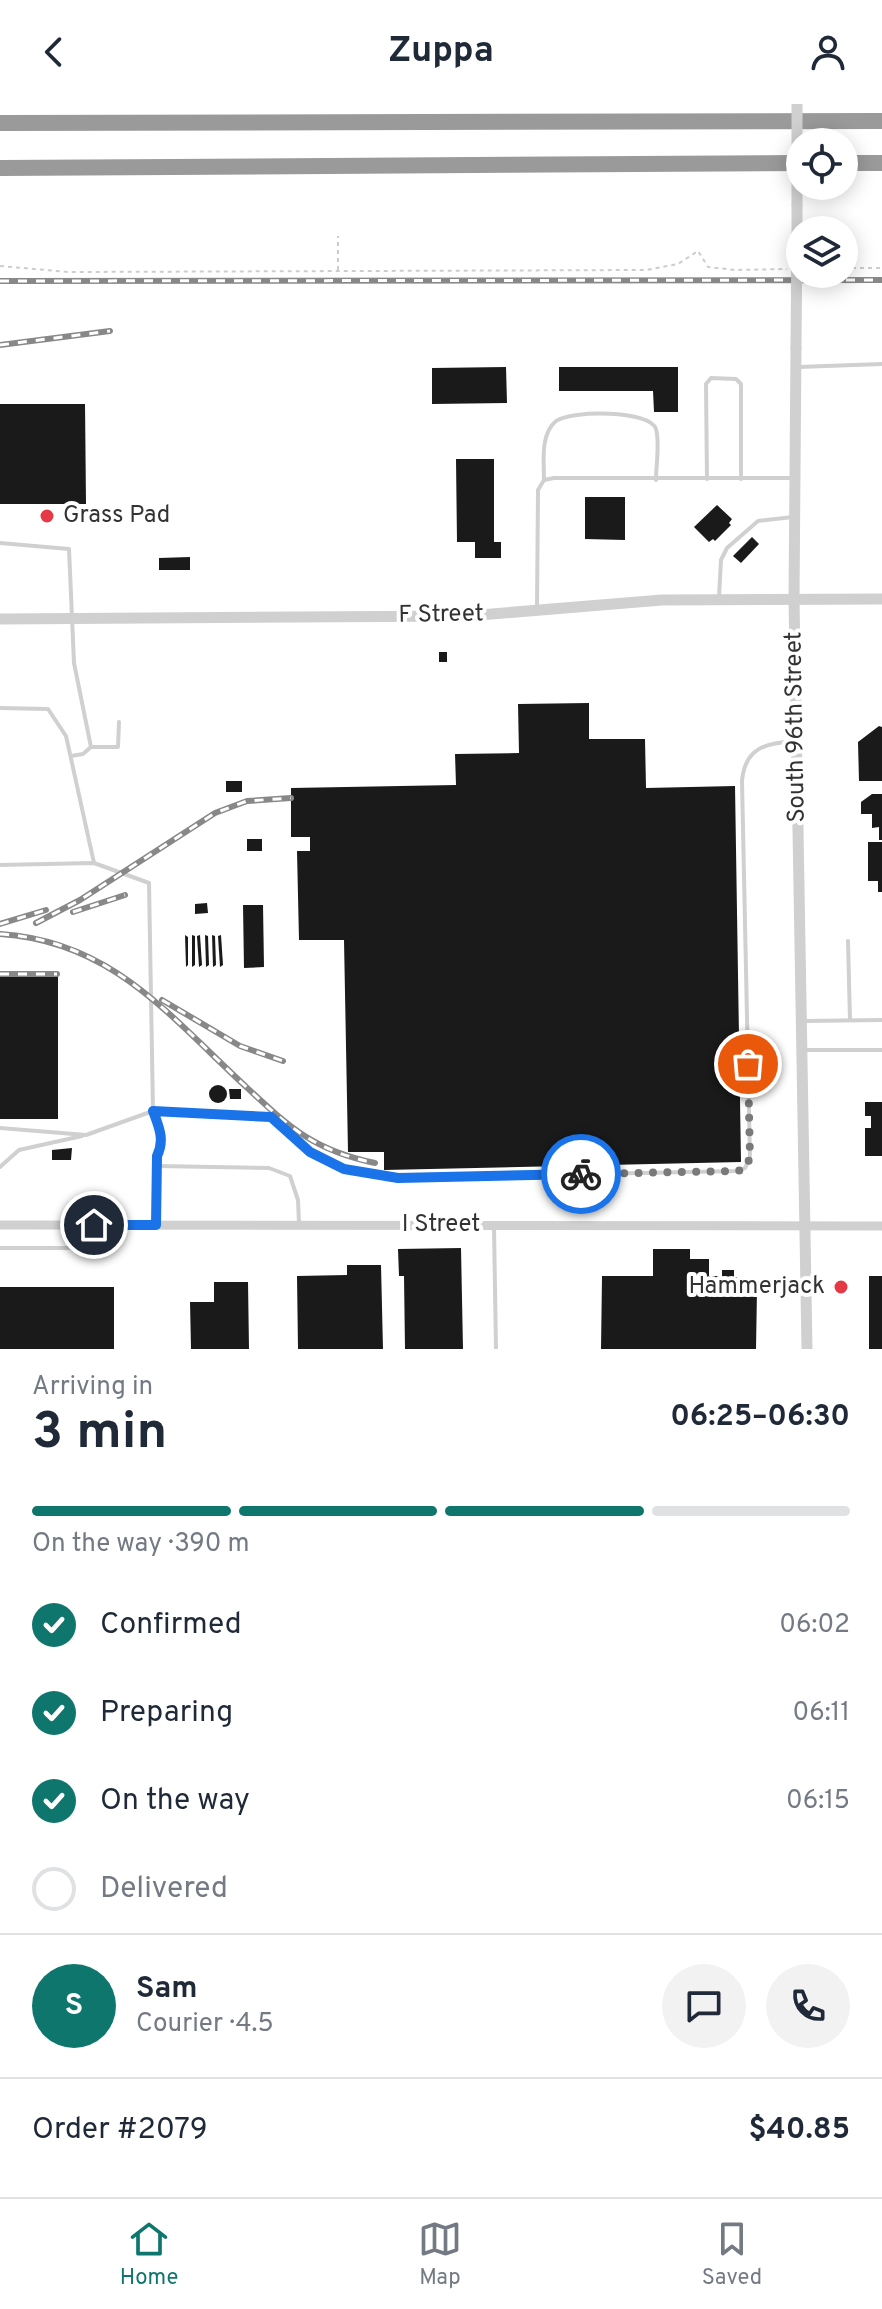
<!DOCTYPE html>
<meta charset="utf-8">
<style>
:root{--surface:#fff;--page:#f2f2f3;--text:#1f2937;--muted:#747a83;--line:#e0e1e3;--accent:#0f766e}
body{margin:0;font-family:Overpass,sans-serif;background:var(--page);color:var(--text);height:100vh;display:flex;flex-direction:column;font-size:30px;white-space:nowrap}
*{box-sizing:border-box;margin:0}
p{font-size:26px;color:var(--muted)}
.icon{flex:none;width:44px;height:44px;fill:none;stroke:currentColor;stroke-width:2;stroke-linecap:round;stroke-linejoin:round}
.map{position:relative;height:1245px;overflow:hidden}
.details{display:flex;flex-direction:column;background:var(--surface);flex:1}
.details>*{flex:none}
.controls{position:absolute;left:786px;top:24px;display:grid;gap:16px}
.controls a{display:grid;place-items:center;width:72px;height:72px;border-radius:50%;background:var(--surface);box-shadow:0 4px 20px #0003;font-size:40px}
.pin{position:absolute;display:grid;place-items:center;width:68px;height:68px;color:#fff;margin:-34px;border:4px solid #fff;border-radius:50%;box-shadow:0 2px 8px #0007}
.courier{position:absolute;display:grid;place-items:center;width:80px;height:80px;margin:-40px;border:6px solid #1a73e8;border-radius:50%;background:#fff;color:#222;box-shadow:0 2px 10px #0007}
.summary em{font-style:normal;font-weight:700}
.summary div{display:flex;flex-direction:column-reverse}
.summary{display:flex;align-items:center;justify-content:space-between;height:136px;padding:0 32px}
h1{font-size:52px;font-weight:700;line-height:60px}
.bar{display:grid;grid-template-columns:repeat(4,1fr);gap:12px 8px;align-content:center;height:96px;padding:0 32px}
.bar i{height:10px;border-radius:6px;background:var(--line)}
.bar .selected{background:var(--accent)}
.bar p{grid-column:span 4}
.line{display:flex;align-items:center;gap:20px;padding:0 32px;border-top:2px solid var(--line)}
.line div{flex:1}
.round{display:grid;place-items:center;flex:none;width:84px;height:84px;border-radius:42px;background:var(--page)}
ol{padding:0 32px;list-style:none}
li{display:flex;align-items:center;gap:24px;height:88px}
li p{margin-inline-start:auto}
li .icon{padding:8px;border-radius:50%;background:var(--accent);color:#fff;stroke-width:4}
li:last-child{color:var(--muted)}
li i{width:44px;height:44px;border:4px solid var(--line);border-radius:50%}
header{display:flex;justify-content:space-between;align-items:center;height:104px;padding:0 32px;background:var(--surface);font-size:36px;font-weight:700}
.tab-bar{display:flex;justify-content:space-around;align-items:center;height:112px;border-top:2px solid var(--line);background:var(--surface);font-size:22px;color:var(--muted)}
.tab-bar a{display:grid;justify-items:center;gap:4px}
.tab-bar .selected{color:var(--accent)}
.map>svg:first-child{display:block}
.building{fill:#1a1a1a}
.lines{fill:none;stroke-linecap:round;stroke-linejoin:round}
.path{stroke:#cdcdcd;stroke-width:2;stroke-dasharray:4 4;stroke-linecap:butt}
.service{stroke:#d0d0d0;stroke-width:4}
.minor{stroke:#d0d0d0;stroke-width:9}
.tertiary{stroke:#d0d0d0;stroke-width:11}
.motorway{stroke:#9a9a9a;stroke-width:16}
.rail-casing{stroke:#888;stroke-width:6}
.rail{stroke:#fff;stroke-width:3;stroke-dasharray:9;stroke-linecap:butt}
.tertiary-bridge{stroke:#d0d0d0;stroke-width:11}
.done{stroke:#7a7a7a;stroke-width:8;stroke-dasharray:0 14.4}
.route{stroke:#1a73e8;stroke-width:10}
.poi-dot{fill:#e63946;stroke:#fff;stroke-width:3}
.labels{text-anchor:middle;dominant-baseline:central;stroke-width:8;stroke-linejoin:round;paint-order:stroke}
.poi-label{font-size:24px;fill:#333;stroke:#fff;text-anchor:start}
.street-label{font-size:24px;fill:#333;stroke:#fff}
</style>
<header><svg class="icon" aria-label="back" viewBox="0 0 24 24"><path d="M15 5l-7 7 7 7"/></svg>Zuppa<svg class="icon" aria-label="person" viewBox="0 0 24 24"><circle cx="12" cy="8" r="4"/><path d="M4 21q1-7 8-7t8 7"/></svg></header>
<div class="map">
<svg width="882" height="1245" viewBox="0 0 882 1245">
<rect width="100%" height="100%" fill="#fff"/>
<g class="building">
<polygon points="506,263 507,299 432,300 432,264"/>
<polygon points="559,263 678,263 678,308 654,308 653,287 559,287"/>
<polygon points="0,300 85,300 86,400 0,400"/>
<polygon points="456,355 494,355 494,438 501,438 501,454 475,454 475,438 457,438"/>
<polygon points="585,393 625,393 625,436 585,435"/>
<polygon points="717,401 732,415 729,419 731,421 715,437 713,435 709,438 694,423"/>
<polygon points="752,433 759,440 741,459 733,452"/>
<polygon points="190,453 190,466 159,466 159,454"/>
<rect x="439" y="548" width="8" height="10"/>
<polygon points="589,599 589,635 645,635 646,684 735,682 741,1058 384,1066 384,1048 348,1048 344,836 299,836 297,747 310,747 310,733 291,733 291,684 456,681 455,650 519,649 518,600"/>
<polygon points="879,622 882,623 882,677 859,677 858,638"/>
<rect x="226" y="677" width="16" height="11"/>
<polygon points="872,690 882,690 882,736 879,736 879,723 872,724 872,710 861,710 861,698"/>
<rect x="247" y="735" width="15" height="12"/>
<polygon points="868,738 882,738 882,788 878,788 878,777 868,777"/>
<polygon points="207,799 208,809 195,810 195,800"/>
<polygon points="243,801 263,801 264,863 244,864"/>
<polygon points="185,831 188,833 188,861 186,863"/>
<polygon points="192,831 195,832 195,861 192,863"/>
<polygon points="200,831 202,861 199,863 197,832"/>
<polygon points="205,831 208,832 209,861 206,863"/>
<polygon points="212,831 215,832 216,861 213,863"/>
<polygon points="221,831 223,861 220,863 218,832"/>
<rect x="0" y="872" width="58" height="143"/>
<circle cx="218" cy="990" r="9"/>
<polygon points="229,985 241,985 241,995 230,995"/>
<polygon points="865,998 882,998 882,1052 865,1052 865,1024 871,1024 871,1012 865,1012"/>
<polygon points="72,1044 71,1056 52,1056 52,1046"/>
<polygon points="461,1144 463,1245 405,1245 404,1172 399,1172 398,1145"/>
<polygon points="653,1145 690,1145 690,1155 709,1155 709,1172 722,1172 722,1166 734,1166 734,1173 743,1173 743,1182 751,1182 755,1178 760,1182 757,1186 756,1245 601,1245 602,1172 653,1172"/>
<polygon points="347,1161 381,1161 383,1245 298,1245 297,1172 347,1171"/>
<rect x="869" y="1172" width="13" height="73"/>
<polygon points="214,1178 248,1178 249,1245 191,1245 190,1198 214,1198"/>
<rect x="0" y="1183" width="114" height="62"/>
</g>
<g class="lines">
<g class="path">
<polyline points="0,162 68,168 646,166 678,160 698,147 708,163 735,166 787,165"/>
<polyline points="844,164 882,164"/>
<polyline points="338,166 338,132"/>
</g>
<g class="service">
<polyline points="798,263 882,260"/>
<polyline points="707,375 706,280 711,274 736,275 741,280 741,375"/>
<path d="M544 376C544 358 540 330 556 317 571 306 650 306 656 325 660 339 656 361 656 376"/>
<polyline points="0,439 69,445 74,559 91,643"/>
<polyline points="719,493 721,456 727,444 758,417 793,413"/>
<polyline points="537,505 538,386 544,376 554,374 793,374"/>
<polyline points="0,604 48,605 66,632 94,759"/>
<polyline points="71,652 83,650 91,643 118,643 119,618"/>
<path d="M0 761 94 759 149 779 153 1007C159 1023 165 1036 157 1052L156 1119"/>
<polyline points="848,837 850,916"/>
<polyline points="804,917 882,916"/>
<polyline points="804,946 882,946"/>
<path d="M0 1024 86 1031 153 1007 271 1013 310 1048 344 1065 398 1074 738 1067 745 1064 750 1054 742 677C745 644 765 639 795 637"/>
<polyline points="157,1062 269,1064 290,1072 298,1096 299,1119"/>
<polyline points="0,1063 19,1046 82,1032"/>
<polyline points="494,1123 496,1245"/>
<polyline points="0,1144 93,1144 94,1124"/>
</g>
<polyline class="minor" points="0,1121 882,1122"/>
<g class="tertiary">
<polyline points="797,101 797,129"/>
<polyline points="796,244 794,495 807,1245"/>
<polyline points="0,515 467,512 662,496 882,495"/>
</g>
<g class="motorway">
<polyline points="0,19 882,17"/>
<polyline points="844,59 882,59"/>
<polyline points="0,64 800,59"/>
</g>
<defs>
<g id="rail">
<polyline points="0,177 882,176"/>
<polyline points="0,241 110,227"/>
<polyline points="73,808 125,791"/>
<polyline points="36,819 80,796 215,709 247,697 291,694"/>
<polyline points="0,820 46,806"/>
<path d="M0 830C110 837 167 909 242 979 288 1022 312 1046 375 1059"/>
<polyline points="0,870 57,870"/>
<polyline points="162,896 240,942 283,957"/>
</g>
</defs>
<use href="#rail" class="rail-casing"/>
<use href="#rail" class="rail"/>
<g class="tertiary-bridge">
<polyline points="797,101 797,0"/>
<polyline points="796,244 797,129"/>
</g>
</g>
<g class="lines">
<polyline class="done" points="581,1070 738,1067 745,1064 750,1054 748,960"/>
<path class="route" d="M94 1121H156L157 1052C165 1036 159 1023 153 1007L271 1013 310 1048 344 1065 398 1074 581 1070"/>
</g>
<g class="poi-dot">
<circle cx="47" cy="412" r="8"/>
<circle cx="841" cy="1183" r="8"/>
</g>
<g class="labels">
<g class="poi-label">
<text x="63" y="412">Grass Pad</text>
<text x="825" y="1183" text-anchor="end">Hammerjack</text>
</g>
<g class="street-label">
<text transform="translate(441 511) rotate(-1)">F Street</text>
<text transform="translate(796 623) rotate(-91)">South 96th Street</text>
<text x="441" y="1121">I Street</text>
</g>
</g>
</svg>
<div class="controls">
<a><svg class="icon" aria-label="locate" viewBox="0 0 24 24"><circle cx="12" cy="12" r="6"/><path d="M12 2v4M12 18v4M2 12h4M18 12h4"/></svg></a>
<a><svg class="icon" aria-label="layers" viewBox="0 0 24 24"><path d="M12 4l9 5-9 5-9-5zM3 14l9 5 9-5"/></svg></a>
</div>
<div class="pin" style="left:748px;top:960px;background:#ea580c"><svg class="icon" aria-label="bag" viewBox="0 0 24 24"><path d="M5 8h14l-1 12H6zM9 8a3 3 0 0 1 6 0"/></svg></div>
<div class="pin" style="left:94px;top:1121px;background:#1f2937"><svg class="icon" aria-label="home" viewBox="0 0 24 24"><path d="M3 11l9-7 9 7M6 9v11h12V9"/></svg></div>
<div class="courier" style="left:581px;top:1070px"><svg class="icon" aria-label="bike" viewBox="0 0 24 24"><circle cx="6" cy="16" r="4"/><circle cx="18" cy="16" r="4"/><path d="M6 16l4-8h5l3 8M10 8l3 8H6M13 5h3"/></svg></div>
</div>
<section class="details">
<div class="summary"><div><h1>3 min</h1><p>Arriving in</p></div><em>06:25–06:30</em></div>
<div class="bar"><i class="selected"></i><i class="selected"></i><i class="selected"></i><i></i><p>On the way · 390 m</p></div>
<ol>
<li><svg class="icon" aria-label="check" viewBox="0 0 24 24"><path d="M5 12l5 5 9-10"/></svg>Confirmed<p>06:02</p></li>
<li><svg class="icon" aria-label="check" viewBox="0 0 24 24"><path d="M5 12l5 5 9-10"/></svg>Preparing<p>06:11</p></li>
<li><svg class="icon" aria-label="check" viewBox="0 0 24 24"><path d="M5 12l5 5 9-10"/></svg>On the way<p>06:15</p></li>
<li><i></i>Delivered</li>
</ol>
<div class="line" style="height:144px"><b class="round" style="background:var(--accent);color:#fff">S</b><div><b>Sam</b><p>Courier · 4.5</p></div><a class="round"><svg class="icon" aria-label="chat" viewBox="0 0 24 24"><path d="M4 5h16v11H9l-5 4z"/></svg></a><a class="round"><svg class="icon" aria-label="phone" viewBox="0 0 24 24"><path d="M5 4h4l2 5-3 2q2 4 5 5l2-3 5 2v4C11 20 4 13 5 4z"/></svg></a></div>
<div class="line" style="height:104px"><div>Order #2079</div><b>$40.85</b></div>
</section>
<nav class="tab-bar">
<a class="selected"><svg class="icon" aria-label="home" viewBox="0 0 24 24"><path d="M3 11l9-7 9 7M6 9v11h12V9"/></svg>Home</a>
<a><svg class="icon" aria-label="map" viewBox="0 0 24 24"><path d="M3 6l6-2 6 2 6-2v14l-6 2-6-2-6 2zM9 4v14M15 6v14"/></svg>Map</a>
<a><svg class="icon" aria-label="saved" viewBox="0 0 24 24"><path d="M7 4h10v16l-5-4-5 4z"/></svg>Saved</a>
</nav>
